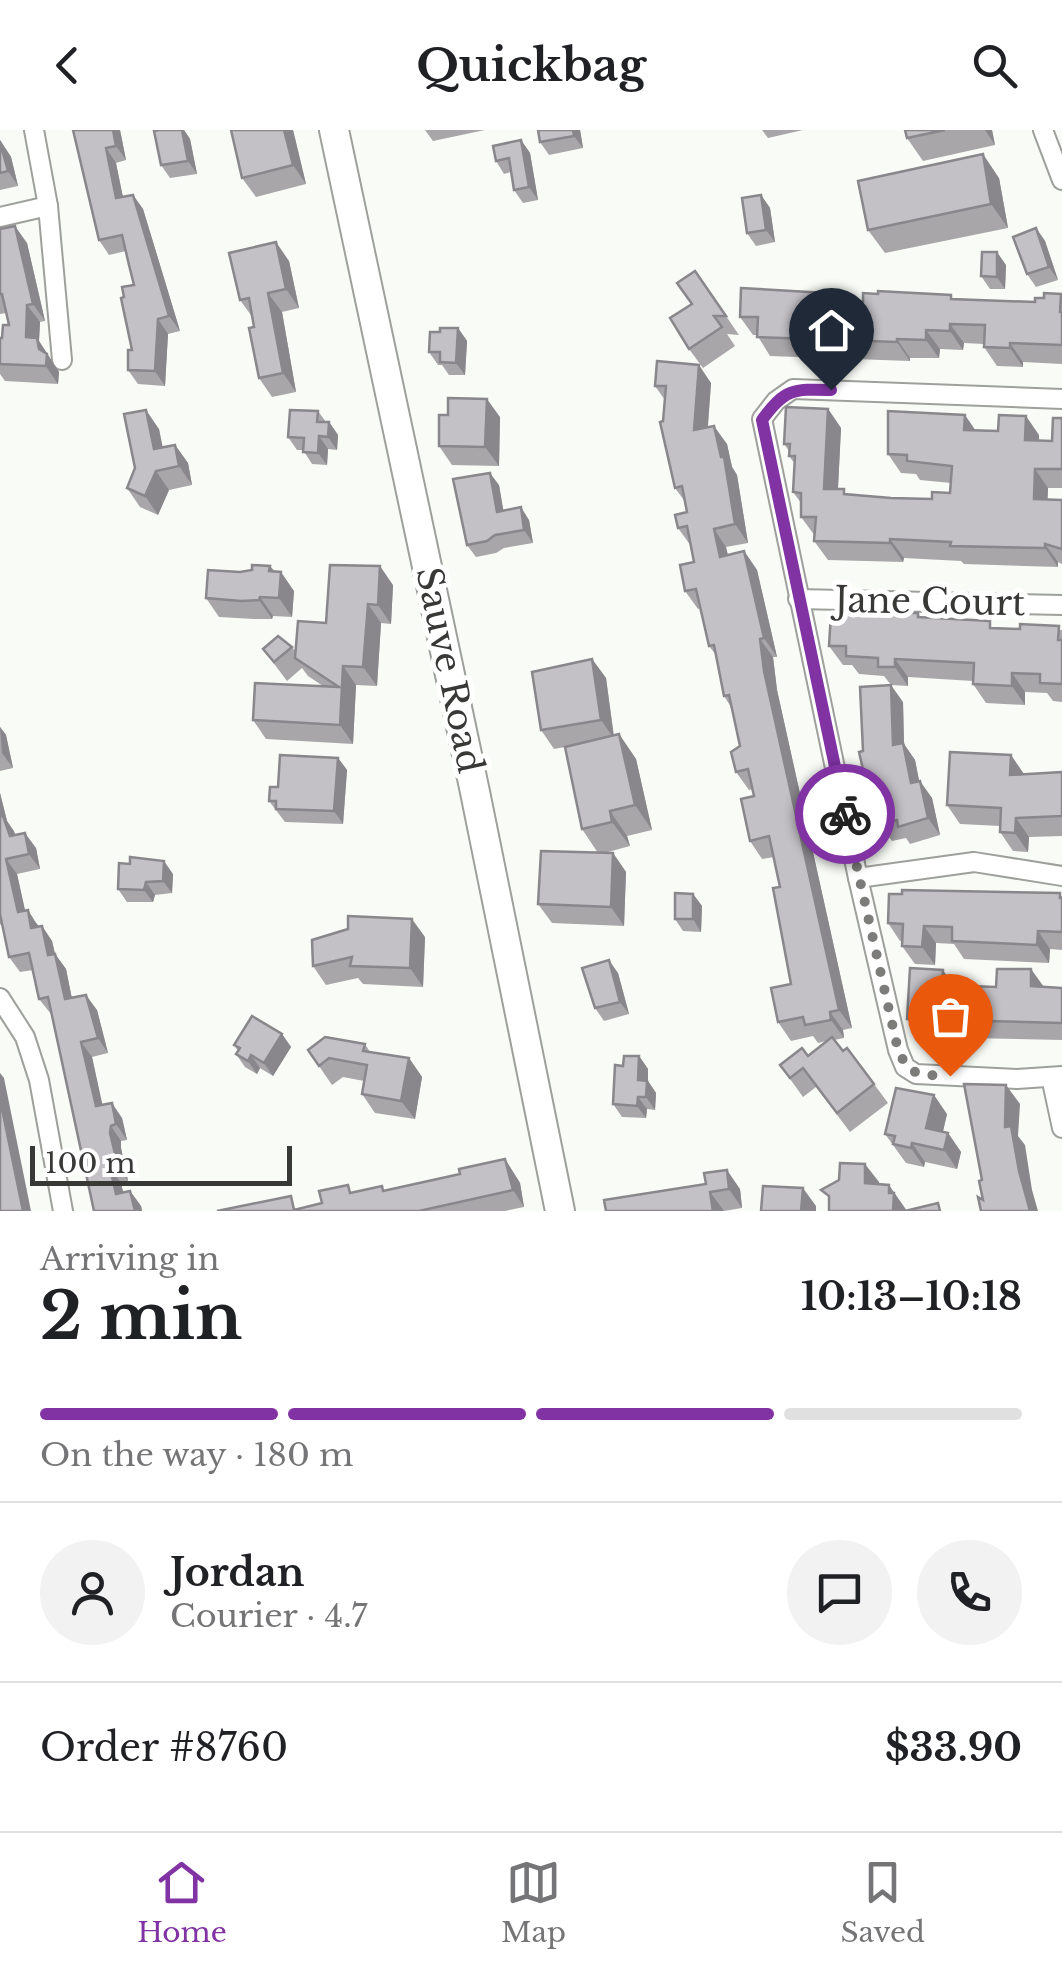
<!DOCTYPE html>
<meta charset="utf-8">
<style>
:root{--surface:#fff;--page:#f2f2f2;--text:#202124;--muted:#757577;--line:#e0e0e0;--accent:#8132a3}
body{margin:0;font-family:"Libre Baskerville",serif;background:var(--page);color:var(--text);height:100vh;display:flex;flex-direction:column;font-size:38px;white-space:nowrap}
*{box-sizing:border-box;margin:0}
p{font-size:32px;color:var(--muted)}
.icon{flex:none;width:55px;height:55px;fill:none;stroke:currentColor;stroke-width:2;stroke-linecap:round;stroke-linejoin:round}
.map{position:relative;height:1081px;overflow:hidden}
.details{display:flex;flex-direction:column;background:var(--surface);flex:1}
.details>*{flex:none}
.scale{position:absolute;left:30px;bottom:25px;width:262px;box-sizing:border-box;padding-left:10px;border:5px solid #383937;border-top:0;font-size:28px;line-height:35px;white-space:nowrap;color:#383937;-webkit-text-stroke:8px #fff;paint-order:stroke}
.pin{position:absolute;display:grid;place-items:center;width:85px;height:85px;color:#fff;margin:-102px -42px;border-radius:50% 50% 50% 0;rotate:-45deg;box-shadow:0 0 10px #0007}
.pin .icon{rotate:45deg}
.courier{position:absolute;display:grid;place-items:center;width:100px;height:100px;margin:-50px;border:8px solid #8132a3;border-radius:50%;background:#fff;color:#222;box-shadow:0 2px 12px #0007}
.summary em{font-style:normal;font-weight:700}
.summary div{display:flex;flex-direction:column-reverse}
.summary{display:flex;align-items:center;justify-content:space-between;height:170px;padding:0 40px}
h1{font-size:65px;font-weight:700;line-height:75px}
.bar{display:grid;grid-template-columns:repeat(4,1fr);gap:15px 10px;align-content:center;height:120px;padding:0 40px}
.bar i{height:12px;border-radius:8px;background:var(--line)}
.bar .selected{background:var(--accent)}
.bar p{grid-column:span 4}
.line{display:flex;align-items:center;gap:25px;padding:0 40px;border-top:2px solid var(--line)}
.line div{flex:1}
.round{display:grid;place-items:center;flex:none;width:105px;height:105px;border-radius:52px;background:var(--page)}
header{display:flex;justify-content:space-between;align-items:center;height:130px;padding:0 40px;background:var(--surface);font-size:45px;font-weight:700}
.tab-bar{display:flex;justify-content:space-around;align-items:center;height:140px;border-top:2px solid var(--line);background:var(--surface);font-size:28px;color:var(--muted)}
.tab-bar a{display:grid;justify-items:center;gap:5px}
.tab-bar .selected{color:var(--accent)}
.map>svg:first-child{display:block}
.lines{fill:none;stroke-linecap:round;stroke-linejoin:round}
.street-casing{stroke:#9ea09b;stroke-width:22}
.secondary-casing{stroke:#9ea09b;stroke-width:32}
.street{stroke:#fff;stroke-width:18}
.secondary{stroke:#fff;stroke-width:28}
.wall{fill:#a9a6aa}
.shaded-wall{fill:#89878b}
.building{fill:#c4c1c6;stroke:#89878b;stroke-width:2.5}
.done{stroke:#7c7d7a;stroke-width:10;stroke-dasharray:0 18}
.route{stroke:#8132a3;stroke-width:12}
.labels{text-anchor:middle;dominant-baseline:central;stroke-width:10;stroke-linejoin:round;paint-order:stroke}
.street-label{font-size:35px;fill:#383937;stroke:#fff}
</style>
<header><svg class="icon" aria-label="back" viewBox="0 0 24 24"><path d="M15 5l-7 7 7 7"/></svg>Quickbag<svg class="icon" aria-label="search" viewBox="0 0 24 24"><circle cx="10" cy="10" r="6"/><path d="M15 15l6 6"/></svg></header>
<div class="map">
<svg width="1062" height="1081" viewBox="0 0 1062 1081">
<rect width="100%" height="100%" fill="#f9fcf6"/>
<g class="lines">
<defs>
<g id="street">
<polyline points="34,0 48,76 62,230"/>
<polyline points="1043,0 1062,50"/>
<polyline points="0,87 48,76"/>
<polyline points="1062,269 793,259 776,271 762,289 858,748 898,920 905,937 916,944 1017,949 1062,946"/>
<polyline points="798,469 1062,475"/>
<polyline points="858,748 974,732 1062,746"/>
<polyline points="0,868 25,907 39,950 63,1081"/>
<polyline points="1051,947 1062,998"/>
</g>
<polyline id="secondary" points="334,0 475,662 560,1081"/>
</defs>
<use href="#street" class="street-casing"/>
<use href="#secondary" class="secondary-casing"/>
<use href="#street" class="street"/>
<use href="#secondary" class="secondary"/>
</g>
<g class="wall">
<polygon points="73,0 120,0 126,30 116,33 123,67 133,65 143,79 180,201 168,204 165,256 138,254 128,240 132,220 124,167 134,155 126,121 109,125 99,110"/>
<polygon points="182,0 184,0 190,9 197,44 170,48 161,35"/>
<polygon points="231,0 293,0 306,54 256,67 242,48"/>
<polygon points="425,0 485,0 433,11"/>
<polygon points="580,0 583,18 549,25 540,12"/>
<polygon points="762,0 803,0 768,8"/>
<polygon points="905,0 992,0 995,15 923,31 907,8"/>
<polygon points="0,10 11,27 18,56 0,60"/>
<polygon points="521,10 530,23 538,70 523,73 514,60 511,42 504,44 496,31"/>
<polygon points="999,48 1008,98 885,123 868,100"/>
<polygon points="761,65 770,78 775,112 756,116 747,103"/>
<polygon points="1036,98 1045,111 1058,150 1036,157 1027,144"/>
<polygon points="0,99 27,113 45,191 40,192 39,211 59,242 58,254 5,251 0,244 0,208 2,208 9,195 6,183 0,184"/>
<polygon points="289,131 299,178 282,182 296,262 272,267 259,248 253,188 240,170"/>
<polygon points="1006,135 1005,159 990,159 981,146"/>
<polygon points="695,141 739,205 727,204 735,216 703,238 689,219"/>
<polygon points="1061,164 1062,166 1062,234 1023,232 1023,237 997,236 984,217 984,214 964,213 963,220 940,219 939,228 910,228 910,231 770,226 757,205 753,205 740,187 839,182 839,183 856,184 955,169 1035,172"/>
<polygon points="458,198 467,211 465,245 449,245 442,235 438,235 429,222"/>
<polygon points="711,253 708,297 727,314 732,337 737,345 748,413 726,417 728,425 744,421 757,440 777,527 773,527 777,560 852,898 843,900 844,908 834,910 843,921 874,954 888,973 850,1002 816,957 803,967 780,935 808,926 826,911 818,913 813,906 791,911 778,892 791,854 780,757 774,727 762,729 750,711 754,666 753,659 749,660 736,642 740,616 731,577 724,566 716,525 709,516 701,478 698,479 685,461 694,432 691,416 678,398 687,382 686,373 675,358 663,291 665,270 655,256"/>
<polygon points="828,279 841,298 838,359 848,365 891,368 932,369 950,363 951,353 920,350 916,344 901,343 888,324 976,300 1039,305 1039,310 1052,311 1062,288 1062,358 1048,358 1047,370 1062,370 1062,434 1058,432 1058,437 964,434 961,431 904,428 903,432 828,430 814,411 815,406 801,387 801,373 793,362 795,334 789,326 789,321 784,314"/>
<polygon points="318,281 326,292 329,292 338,305 337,320 328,319 327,335 312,334 303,320 297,320 288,307"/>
<polygon points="500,287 499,336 452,335 439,316"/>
<polygon points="159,299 162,317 175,315 188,333 192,355 169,360 158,385 140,377 127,358"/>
<polygon points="499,355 503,381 529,390 533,413 504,418 496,423 476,427 467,415"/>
<polygon points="270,436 294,461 292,487 273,486 272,489 254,489 219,487 206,468 240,442"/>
<polygon points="393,455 391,494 381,493 377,556 356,555 353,614 266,609 253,590 323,556 308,546 302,538 287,551 263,519 292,517 296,522 326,493"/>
<polygon points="918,483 921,488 995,498 1062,500 1062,572 1053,571 1047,563 1025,562 1025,575 986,573 973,554 973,551 908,547 908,556 891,555 884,546 859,544 852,535 843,535 829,516"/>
<polygon points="592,529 606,548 614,606 619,604 636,629 652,700 627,706 630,716 604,723 613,723 626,742 624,796 552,793 538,774 598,723 582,699 565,617 554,619 541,600"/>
<polygon points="903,572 904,614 915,630 919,651 932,668 940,705 910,714 906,708 892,711 880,694 874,668 867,657 863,621"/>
<polygon points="0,597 6,605 13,638 0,641"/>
<polygon points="338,628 347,640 343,694 285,692 269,671 278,657"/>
<polygon points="1062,642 1062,706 1029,707 1028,722 1013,721 1000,702 1000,696 960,694 947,675 1024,644"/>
<polygon points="0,663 7,691 15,705 36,718 40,739 17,744 25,781 39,796 42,796 52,811 55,824 66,839 72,868 97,880 108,923 92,927 102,975 122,988 127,1010 121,1011 121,1018 128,1051 121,1053 123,1062 130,1061 141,1076 142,1081 94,1081 51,884 39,869 33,840 20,842 9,827 3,797 0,794"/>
<polygon points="173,744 172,763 155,765 153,772 127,772 118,759"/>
<polygon points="693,764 702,776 701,802 683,801 675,789"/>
<polygon points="1062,766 1062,820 1050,819 1049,833 964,829 954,814 936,813 935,835 915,834 902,816 903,811 900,811 888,793"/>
<polygon points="425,807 423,857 363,854 358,848 326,855 313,836"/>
<polygon points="618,843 629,884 604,891 595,878"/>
<polygon points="953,855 1062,858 1062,910 919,907 907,889"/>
<polygon points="282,904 291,917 273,946 260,938 257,944 245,937 236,924 238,921 234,915"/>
<polygon points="365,914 370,922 409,928 422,947 415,989 375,983 362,964 364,951 343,947 332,955 308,920"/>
<polygon points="639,926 648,939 648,951 656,963 655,980 647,979 646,988 622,987 613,974 623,936"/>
<polygon points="947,984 943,1002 948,1003 961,1022 957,1039 925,1032 924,1037 906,1033 885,1004"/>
<polygon points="505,1029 520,1053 524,1077 505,1081 217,1081 299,1078 322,1073 353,1062 385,1060 460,1044"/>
<polygon points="740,1059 742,1078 724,1081 604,1070"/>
</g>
<g class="shaded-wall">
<polygon points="113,0 120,0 126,30 116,16"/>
<polygon points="182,0 184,0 190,9 197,44 188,31"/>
<polygon points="284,0 293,0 306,54 293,35"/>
<polygon points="573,0 580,0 583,18 574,6"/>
<polygon points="985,0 992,0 995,15"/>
<polygon points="0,10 11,27 18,56 8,41 0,22"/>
<polygon points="521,10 530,23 538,70 529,57"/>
<polygon points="106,18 116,33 126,83 116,68"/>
<polygon points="983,24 999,48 1008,98 991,74"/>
<polygon points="133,65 143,79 180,201 169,186"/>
<polygon points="761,65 770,78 775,112 766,100"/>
<polygon points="15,96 27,113 45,191 33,174"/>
<polygon points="1036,98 1045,111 1058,150 1049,137"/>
<polygon points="276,112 289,131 299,178 286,159"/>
<polygon points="997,122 1006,135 1005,159 997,147"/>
<polygon points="268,163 282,182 296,262 283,243"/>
<polygon points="826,163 839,182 838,201 825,182"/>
<polygon points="27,175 40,192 39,211 59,242 58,254 26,207"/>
<polygon points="158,189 168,204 165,256 155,241"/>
<polygon points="950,194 964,213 963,220 950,201"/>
<polygon points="458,198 467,211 465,245 456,233"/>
<polygon points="926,200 940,219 939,228 926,210"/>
<polygon points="897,209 910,228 910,231 897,212"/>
<polygon points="1010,213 1023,232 1023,237 1010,218"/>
<polygon points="699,235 711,253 706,318 694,300"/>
<polygon points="487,269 500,287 499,336 485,317"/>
<polygon points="828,279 841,298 837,377 824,359"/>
<polygon points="146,280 159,299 167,338 154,319"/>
<polygon points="965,285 978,304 964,300"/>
<polygon points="1026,286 1039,305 1038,328 1025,310"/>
<polygon points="329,292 338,305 337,320 328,307"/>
<polygon points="714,296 727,314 732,337 737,345 748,413 735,394"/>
<polygon points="319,306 328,319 327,335 318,323"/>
<polygon points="175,315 188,333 192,355 179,336"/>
<polygon points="1035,339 1048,358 1047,388 1034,369"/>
<polygon points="156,341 169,360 158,385 145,366"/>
<polygon points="490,343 499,355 506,395 497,382"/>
<polygon points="521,377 529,390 533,413 524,400"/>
<polygon points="714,399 726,417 732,445 720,427"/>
<polygon points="890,409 904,428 903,432 890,413"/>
<polygon points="1045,414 1058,432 1058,437 1045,418"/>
<polygon points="744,421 757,440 777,527 764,508"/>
<polygon points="270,436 280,451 281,442 294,461 292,487 279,468 269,441"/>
<polygon points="380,436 393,455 391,494 378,475"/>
<polygon points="260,467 273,486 272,489 259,470"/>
<polygon points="368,474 381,493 377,556 363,537"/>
<polygon points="760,509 773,527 777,560 852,898 839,880 764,541"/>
<polygon points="592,529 606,548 614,609 601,590"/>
<polygon points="895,529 908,547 908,556 895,537"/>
<polygon points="343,536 356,555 353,614 340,595"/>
<polygon points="1012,543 1025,562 1025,575 1012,556"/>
<polygon points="891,555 903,572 904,614 915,630 923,670 911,653 893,615"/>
<polygon points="0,597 6,605 13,638 2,623"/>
<polygon points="619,604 636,629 652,700 635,675"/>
<polygon points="1011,625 1024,644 1010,645"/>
<polygon points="338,628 347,640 343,694 334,681"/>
<polygon points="920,651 932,668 940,705 928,688"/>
<polygon points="0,663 7,691 14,701 21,721 0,689"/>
<polygon points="610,681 627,706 630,716 612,692"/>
<polygon points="1016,688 1029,707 1028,722 1015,703"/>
<polygon points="25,703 36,718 40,739 29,724"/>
<polygon points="613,723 626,742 624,796 611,777"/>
<polygon points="6,729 17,744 29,798 18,782"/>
<polygon points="164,731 173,744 172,763 163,751"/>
<polygon points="146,752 155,765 153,772 144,760"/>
<polygon points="693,764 702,776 701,802 693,789"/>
<polygon points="28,780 38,796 31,798"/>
<polygon points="412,789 425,807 423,857 410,838"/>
<polygon points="42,796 52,811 55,824 66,839 75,885 65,869 48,825"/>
<polygon points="924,796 936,813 935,835 922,817"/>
<polygon points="1038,801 1050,819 1049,833 1037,815"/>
<polygon points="609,830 618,843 629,884 620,872"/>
<polygon points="1031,839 1044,857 1031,856"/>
<polygon points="943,840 955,858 942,855"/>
<polygon points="86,865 97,880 108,923 98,908"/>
<polygon points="830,882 843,900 844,908 831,890"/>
<polygon points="282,904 291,917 273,946 264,933"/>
<polygon points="81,912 92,927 106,991 96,976"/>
<polygon points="251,925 260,938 257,944 248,931"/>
<polygon points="639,926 648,939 648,951 656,963 655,980 646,967 638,950"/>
<polygon points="409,928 422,947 415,989 401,971"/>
<polygon points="0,943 4,948 31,1081 23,1081 0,969"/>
<polygon points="1006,955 1020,974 1018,1006 1025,1015 1032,1060 1038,1081 1030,1081 1005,997"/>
<polygon points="934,965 947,984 939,1017 926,998"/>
<polygon points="638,967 647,979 646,988 637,976"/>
<polygon points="112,973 122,988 127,1010 116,994"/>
<polygon points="111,996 121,1011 121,1018 128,1051 118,1036 110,1003"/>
<polygon points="948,1003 961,1022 957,1039 944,1020"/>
<polygon points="912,1013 925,1032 924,1037 911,1018"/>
<polygon points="505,1029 520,1053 524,1077 513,1060"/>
<polygon points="865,1034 879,1052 878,1072 865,1053"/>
<polygon points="110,1038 121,1053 127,1079 116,1064"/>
<polygon points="727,1040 740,1059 742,1078 729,1059"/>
<polygon points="889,1055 907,1081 893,1081 889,1063"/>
<polygon points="803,1058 816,1076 816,1081 801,1081"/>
<polygon points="130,1061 141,1076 142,1081 135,1081"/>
<polygon points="710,1062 724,1081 713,1081"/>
</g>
<g class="building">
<polygon points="73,0 113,0 116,16 106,18 116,68 133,65 169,186 158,189 155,241 128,240 128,220 132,220 121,168 124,167 122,157 134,155 129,135 122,105 99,110"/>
<polygon points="159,0 182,0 188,31 161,35 154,1"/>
<polygon points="231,0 284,0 293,35 242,48"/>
<polygon points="538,0 573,0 574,6 540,12"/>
<polygon points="905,0 945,0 907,8"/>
<polygon points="521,10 529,57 514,60 509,28 496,31 493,16"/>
<polygon points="0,12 8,41 0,43"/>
<polygon points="983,24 991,74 868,100 858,51"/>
<polygon points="761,65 766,100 747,103 742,68"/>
<polygon points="15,96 33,174 27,175 26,207 37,208 39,219 47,224 46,236 0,234 0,208 2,208 3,195 9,195 2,164 0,164 0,99"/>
<polygon points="1036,98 1049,137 1027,144 1013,107"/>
<polygon points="276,112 286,159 268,163 283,243 259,248 249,198 254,197 249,168 240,170 229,123"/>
<polygon points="982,122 997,122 997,147 981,146"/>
<polygon points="695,141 726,186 714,186 722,197 689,219 670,188 692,174 677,153"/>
<polygon points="741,158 826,163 825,182 856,184 857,172 863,172 863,163 878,164 878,161 951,165 951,169 1035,172 1035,168 1044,168 1044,163 1061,164 1060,182 1062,182 1062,215 1010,213 1010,218 984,217 985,195 950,194 950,201 926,200 926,210 897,209 897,212 757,207 758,187 740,187"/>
<polygon points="440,198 458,198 456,233 440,232 440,222 429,222 430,202 440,202"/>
<polygon points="657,231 699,235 694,300 714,296 721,327 724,327 735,394 714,399 720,427 744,421 764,508 760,509 764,541 839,880 830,882 831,890 805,895 803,887 778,892 771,858 791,854 773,758 780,757 769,706 750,711 741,669 754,666 748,639 736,642 731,622 740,616 729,565 724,566 714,515 709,516 696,459 685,461 680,435 694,432 687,396 678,398 675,385 687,382 682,356 675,358 660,292 663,291 666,256 655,256"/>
<polygon points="448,268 487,269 485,317 439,316 439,285 448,285"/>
<polygon points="786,277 828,279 824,359 844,359 844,364 891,368 932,369 932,362 950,363 952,336 907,331 907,325 888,324 888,281 965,285 964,300 998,301 999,285 1026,286 1025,310 1052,311 1053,288 1062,288 1062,339 1035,339 1034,369 1062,370 1062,419 1045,414 1045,418 950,416 951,412 890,409 890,413 814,411 816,387 801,387 801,363 793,362 795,326 789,326 790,314 784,314"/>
<polygon points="146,280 154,319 175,315 179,336 156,341 145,366 127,358 135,338 124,284"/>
<polygon points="290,280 318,281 317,292 329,292 328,307 319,306 318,323 303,322 304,308 288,307"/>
<polygon points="490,343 497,382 521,377 524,400 495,405 487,411 467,415 453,349"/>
<polygon points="252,435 270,436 269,441 281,442 279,468 260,467 259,470 241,471 206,468 208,440 240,442 252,440"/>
<polygon points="330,435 380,436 378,475 368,474 363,537 343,536 340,595 253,590 255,553 339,557 295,528 298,491 326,493"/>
<polygon points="831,483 918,483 918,487 990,491 990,498 1020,499 1020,494 1059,496 1058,510 1062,510 1062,554 1040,553 1040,544 1012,543 1012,556 973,554 974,533 895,529 895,537 878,537 878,528 846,526 846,516 829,516"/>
<polygon points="278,506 292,517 274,532 263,519"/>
<polygon points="592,529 601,590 541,600 532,542"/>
<polygon points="891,555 893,615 903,613 911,653 920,651 928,688 898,697 897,690 880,694 872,656 867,657 859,622 863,621 860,557"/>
<polygon points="619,604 635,675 610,681 612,692 582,699 565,617"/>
<polygon points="950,622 1011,625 1010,645 1062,642 1062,686 1016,688 1015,703 1000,702 1001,678 947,675"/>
<polygon points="280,625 338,628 334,681 276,679 276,671 269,671 270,657 278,657"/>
<polygon points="0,686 3,686 10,706 25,703 29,724 6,729 18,782 28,780 31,798 42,796 48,825 55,824 65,869 86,865 98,908 81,912 96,976 112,973 116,994 111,996 110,1003 118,1036 110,1038 116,1064 130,1061 135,1081 94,1081 48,867 39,869 29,823 9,827 0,784"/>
<polygon points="541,721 613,723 611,777 538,774"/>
<polygon points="130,727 164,731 163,751 146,752 144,760 118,759 119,733 130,734"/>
<polygon points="902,760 1060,763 1060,768 1062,768 1062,802 1038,801 1037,815 952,811 952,797 924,796 922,817 902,816 903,794 888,793 889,764 902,764"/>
<polygon points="675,763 693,764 693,789 675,789"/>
<polygon points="348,786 412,789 410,838 350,836 352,827 313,836 312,810 348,799"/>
<polygon points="609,830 620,872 595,878 582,838"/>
<polygon points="910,838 943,840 942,855 996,857 997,839 1031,839 1031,856 1062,858 1062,893 907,889"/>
<polygon points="252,886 282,904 264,933 251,925 248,931 236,924 240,918 234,915"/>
<polygon points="325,907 365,914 363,921 409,928 401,971 362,964 367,935 329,928 319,936 308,920"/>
<polygon points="832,907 843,921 847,918 874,954 837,983 803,938 790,948 780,935 802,918 808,926"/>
<polygon points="624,926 639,926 638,950 647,951 646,967 638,967 637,976 613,974 615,935 623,936"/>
<polygon points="964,954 1006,955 1005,997 1011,996 1019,1041 1030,1081 981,1081 978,1067 983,1070 979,1051 982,1050"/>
<polygon points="896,958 934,965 926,998 948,1003 944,1020 912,1013 911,1018 893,1014 895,1006 885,1004"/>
<polygon points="0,969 23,1081 0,1081"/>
<polygon points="505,1029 513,1060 419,1081 217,1081 291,1066 294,1080 322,1073 319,1061 348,1055 350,1063 382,1056 383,1061 460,1044 459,1039"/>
<polygon points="840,1033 865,1034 865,1053 889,1055 889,1063 894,1063 893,1081 829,1081 829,1066 821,1060 839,1050"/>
<polygon points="727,1040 729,1059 710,1062 713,1081 606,1081 604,1070 706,1054 704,1043"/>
<polygon points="763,1056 803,1058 801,1081 761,1081"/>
<polygon points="938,1073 940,1081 905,1081"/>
</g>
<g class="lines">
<path class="done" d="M845 684 898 920C911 949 921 944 950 946"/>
<path class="route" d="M831 260C794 259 785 258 762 290L845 684"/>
</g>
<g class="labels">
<g class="street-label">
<text transform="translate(930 471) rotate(1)">Jane Court</text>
<text transform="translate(450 540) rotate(78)">Sauve Road</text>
</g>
</g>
</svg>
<div class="scale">100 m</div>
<div class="pin" style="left:950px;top:946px;background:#ea580c"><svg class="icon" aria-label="bag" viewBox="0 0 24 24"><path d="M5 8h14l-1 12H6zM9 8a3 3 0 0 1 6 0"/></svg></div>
<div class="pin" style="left:831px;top:260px;background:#1f2937"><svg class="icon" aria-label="home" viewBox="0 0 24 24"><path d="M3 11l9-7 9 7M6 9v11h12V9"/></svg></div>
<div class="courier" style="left:845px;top:684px"><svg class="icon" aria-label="bike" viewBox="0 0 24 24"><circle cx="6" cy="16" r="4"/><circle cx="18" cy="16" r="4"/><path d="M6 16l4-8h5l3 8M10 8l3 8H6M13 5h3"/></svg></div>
</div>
<section class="details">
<div class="summary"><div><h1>2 min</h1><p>Arriving in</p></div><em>10:13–10:18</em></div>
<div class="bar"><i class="selected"></i><i class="selected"></i><i class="selected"></i><i></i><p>On the way · 180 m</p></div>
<div class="line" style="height:180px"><a class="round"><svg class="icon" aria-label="person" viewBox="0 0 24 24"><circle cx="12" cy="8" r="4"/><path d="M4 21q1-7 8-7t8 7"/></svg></a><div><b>Jordan</b><p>Courier · 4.7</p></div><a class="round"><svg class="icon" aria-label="chat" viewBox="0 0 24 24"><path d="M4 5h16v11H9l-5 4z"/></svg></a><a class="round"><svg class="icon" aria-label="phone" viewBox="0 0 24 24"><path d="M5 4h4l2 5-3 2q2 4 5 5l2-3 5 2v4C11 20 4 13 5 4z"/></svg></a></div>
<div class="line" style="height:130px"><div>Order #8760</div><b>$33.90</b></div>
</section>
<nav class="tab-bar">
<a class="selected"><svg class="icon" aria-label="home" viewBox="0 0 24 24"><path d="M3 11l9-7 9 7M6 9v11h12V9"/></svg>Home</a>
<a><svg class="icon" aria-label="map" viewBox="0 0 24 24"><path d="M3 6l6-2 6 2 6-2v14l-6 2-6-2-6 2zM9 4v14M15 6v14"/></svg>Map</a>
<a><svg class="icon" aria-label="saved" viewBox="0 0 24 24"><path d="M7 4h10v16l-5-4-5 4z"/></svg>Saved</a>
</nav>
